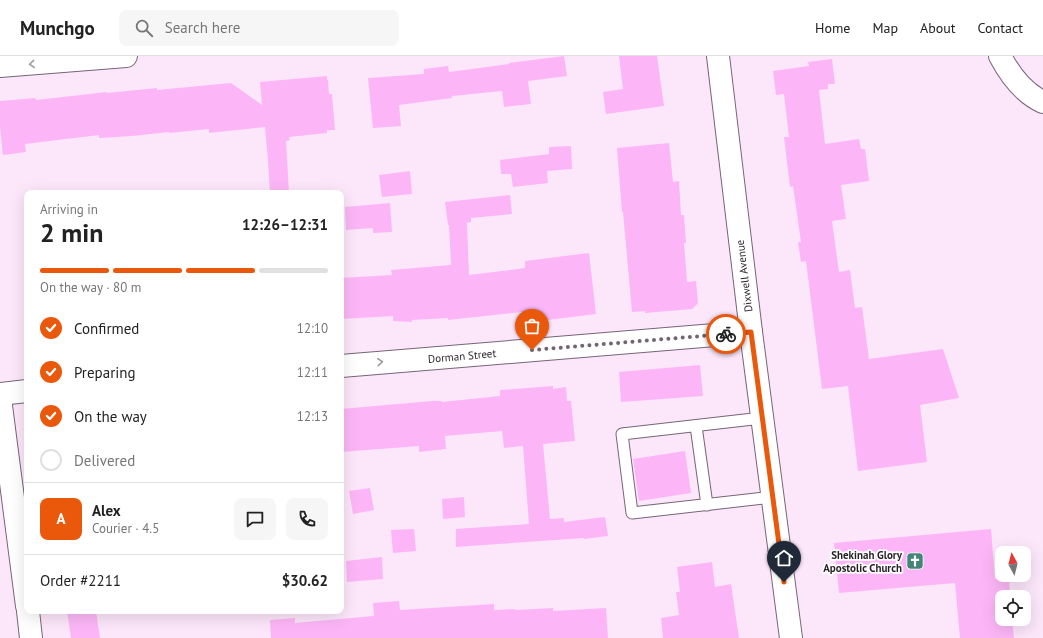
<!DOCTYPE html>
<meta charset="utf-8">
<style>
:root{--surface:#fff;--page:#f6f6f6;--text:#222;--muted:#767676;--line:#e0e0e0;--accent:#ea580c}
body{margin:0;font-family:"PT Sans",sans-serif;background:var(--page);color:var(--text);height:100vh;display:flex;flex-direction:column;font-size:15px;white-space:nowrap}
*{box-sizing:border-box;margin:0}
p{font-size:13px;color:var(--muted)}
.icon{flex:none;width:22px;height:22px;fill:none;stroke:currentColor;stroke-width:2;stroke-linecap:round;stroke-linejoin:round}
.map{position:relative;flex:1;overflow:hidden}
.details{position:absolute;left:24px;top:134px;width:320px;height:424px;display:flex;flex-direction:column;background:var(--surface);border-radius:8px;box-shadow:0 4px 16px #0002}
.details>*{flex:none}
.needle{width:26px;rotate:353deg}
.tools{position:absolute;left:995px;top:490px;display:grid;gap:8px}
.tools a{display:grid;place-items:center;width:36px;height:36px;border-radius:8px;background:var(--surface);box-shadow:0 4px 16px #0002;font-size:20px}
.pin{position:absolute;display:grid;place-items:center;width:34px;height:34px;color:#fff;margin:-41px -17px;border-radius:50% 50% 50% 0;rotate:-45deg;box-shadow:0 0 4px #0007}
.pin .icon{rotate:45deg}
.courier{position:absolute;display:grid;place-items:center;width:40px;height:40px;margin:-20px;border:3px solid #ea580c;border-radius:50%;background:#fff;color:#222;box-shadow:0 1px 5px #0007}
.headline em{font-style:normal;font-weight:800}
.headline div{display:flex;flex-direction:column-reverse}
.headline{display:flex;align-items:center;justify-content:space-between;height:68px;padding:0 16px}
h1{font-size:26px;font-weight:800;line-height:30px}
.bar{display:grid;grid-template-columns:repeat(4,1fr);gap:6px 4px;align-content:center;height:48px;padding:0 16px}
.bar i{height:5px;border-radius:3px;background:var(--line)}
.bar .on{background:var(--accent)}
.bar p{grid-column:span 4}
.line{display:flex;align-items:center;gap:10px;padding:0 16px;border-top:1px solid var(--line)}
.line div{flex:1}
.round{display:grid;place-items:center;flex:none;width:42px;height:42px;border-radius:8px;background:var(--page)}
ol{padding:0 16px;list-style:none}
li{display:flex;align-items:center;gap:12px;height:44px}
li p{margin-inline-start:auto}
li .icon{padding:4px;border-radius:50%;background:var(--accent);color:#fff;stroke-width:4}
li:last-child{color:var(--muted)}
li i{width:22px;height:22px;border:2px solid var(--line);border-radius:50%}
header{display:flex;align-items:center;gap:24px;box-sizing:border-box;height:56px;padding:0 20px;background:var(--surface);border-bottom:1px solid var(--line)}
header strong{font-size:19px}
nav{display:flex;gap:22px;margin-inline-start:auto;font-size:14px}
.search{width:280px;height:36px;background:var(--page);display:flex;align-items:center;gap:10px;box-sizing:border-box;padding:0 14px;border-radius:8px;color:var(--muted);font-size:15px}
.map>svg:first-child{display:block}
.building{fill:#fcb6f7}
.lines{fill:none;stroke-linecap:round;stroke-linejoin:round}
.service-casing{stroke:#776576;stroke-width:13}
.minor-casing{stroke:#776576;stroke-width:24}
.secondary-casing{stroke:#776576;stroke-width:24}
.primary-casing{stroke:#776576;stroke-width:24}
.service{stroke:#fff;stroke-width:11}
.minor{stroke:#fff;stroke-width:22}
.secondary{stroke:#fff;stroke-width:22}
.primary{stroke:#fff;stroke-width:22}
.oneway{stroke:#9e9a9d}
.done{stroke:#726570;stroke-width:4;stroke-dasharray:0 7.2}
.route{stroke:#ea580c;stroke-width:5}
.labels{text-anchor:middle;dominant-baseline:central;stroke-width:3.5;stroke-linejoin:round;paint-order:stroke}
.street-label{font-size:11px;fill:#271f26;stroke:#fff}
.poi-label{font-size:11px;font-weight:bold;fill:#271f26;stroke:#fff;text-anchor:end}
</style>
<header>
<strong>Munchgo</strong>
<div class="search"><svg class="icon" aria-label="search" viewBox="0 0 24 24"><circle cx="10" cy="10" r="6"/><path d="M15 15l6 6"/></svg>Search here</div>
<nav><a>Home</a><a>Map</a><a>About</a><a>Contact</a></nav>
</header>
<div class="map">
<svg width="1043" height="582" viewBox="0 0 1043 582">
<rect width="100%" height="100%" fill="#fce6fa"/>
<g class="building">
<polygon points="564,0 567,20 528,25 531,48 504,51 502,35 452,40 452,42 399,49 401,70 373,72 368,22 424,18 424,13 448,10 449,16 509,8 509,7"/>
<polygon points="619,0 657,0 664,50 606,58 603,36 623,33"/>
<polygon points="832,3 835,28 828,28 828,33 819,34 825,88 859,83 861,93 865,93 869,125 841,129 846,163 832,165 839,216 850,214 855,252 862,251 869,303 943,293 959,342 920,349 927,406 858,415 848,330 822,333 806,205 801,206 798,186 801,186 793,130 790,131 784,81 789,81 784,38 776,39 773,15 809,10 808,6"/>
<polygon points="327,20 327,24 328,24 329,38 332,38 335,74 327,74 327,77 289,81 290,84 286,85 289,137 270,137 268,105 265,71 209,77 209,73 169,77 169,76 132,80 99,82 99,79 25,88 26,96 3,99 0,71 0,45 35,42 36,44 107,36 107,37 157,32 157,34 231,27 262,49 260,26"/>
<polygon points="669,87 673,126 679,125 681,159 684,159 686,187 684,187 687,226 696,225 698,247 692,253 645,257 645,255 632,256 623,156 622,156 617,92"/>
<polygon points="571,90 572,113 547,115 548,127 513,131 511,118 501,118 500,104 549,98 549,91"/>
<polygon points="410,115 412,138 382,141 379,119"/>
<polygon points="510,139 512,158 471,162 471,166 467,167 469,219 525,212 525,205 589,197 596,258 547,264 546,259 531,261 530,255 448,264 448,262 412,264 412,266 393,265 393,260 341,263 341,222 392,219 391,214 451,209 449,169 448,169 445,146"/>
<polygon points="390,147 392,176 373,177 373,172 346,174 345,151"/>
<polygon points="700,309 703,340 621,346 619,316"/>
<polygon points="553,330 553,333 566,331 567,345 571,345 575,385 543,388 550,463 564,462 564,466 605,461 608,480 584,483 584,482 456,491 456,473 529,468 523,390 504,392 502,375 445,380 446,393 419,396 419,390 341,396 341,353 432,345 442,345 442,346 500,340 500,334"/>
<polygon points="685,395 691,437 639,445 633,403"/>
<polygon points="370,432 374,454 353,458 349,435"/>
<polygon points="464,441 465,461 443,463 442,443"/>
<polygon points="414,473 416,495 393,497 391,474"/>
<polygon points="991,473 995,523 1009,522 1010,541 1002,541 1002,563 1012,563 1014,582 960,582 955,527 839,537 834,487"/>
<polygon points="382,501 383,523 347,526 346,505"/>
<polygon points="712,506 715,531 731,528 739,582 663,582 661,562 679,559 676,536 680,536 677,511"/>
<polygon points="399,545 400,554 494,548 494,554 515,553 515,554 553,552 553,555 606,552 608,582 271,582 270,564 295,562 295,567 374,560 373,547"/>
<polygon points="67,555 96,555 100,582 71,582"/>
</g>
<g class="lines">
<defs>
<g id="service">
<polyline points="762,362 622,378 632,457 773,441"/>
<polyline points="696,370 707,449"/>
</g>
<g id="minor">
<path d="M1000 0C1010 19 1023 37 1043 46"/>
<polyline points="0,10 126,0"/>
<polyline points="341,310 751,276"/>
<polyline points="0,338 27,335"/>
</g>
<g id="secondary">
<polyline points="0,342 27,550"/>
<polyline points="28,555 31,582"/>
</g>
<polyline id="primary" points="718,0 751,276 791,582"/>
</defs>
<use href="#service" class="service-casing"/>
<use href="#minor" class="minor-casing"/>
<use href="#secondary" class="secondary-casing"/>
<use href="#primary" class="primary-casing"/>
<use href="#service" class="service"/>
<use href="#minor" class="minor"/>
<use href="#secondary" class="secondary"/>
<use href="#primary" class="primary"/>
</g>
<defs><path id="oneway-chevron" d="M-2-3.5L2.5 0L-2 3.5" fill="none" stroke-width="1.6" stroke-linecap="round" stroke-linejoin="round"/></defs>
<g class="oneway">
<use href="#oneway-chevron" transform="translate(32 8) rotate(175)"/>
<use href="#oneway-chevron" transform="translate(380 306) rotate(-5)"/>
</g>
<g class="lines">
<polyline class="done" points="532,294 726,278"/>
<polyline class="route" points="726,278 751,276 784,526"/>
</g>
<defs>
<symbol id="church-square" viewBox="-11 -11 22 22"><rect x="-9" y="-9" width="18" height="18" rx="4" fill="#438678" stroke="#fff"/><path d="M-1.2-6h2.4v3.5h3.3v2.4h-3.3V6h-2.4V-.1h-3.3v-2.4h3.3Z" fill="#fff"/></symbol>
</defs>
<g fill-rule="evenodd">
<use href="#church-square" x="905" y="495" width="20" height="20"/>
</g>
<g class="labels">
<g class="street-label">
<text transform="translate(744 220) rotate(-97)">Dixwell Avenue</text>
<text transform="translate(462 300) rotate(-5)">Dorman Street</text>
</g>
<g class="poi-label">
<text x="902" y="499">Shekinah Glory<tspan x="902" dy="13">Apostolic Church</tspan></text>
</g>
</g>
</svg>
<div class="tools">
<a><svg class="needle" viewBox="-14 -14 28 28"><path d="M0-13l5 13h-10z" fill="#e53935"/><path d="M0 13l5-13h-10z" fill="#767676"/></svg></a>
<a><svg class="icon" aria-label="locate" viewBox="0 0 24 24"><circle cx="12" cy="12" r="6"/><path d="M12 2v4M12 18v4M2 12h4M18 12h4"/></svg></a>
</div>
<div class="pin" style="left:532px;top:294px;background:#ea580c"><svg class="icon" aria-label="bag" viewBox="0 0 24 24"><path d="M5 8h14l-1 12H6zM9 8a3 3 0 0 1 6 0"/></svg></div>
<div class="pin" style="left:784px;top:526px;background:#1f2937"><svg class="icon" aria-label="home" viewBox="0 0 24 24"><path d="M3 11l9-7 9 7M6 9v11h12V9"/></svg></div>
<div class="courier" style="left:726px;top:278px"><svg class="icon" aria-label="bike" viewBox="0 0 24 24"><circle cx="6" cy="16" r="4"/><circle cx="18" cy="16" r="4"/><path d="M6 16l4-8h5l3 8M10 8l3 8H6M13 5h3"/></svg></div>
<section class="details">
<div class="headline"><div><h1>2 min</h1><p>Arriving in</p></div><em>12:26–12:31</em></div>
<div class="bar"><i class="on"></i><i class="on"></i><i class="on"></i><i></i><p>On the way · 80 m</p></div>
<ol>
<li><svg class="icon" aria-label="check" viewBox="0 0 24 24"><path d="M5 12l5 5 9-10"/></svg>Confirmed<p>12:10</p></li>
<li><svg class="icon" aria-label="check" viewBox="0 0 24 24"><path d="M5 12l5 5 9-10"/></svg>Preparing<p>12:11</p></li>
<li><svg class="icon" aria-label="check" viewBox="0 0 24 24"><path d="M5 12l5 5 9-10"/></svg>On the way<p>12:13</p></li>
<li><i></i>Delivered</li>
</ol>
<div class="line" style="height:72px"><b class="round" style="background:var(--accent);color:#fff">A</b><div><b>Alex</b><p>Courier · 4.5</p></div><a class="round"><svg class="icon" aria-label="chat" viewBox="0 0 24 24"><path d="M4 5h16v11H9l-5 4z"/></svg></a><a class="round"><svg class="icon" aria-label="phone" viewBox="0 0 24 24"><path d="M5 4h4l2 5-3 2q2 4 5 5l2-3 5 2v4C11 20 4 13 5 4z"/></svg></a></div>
<div class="line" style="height:52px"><div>Order #2211</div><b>$30.62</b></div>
</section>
</div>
